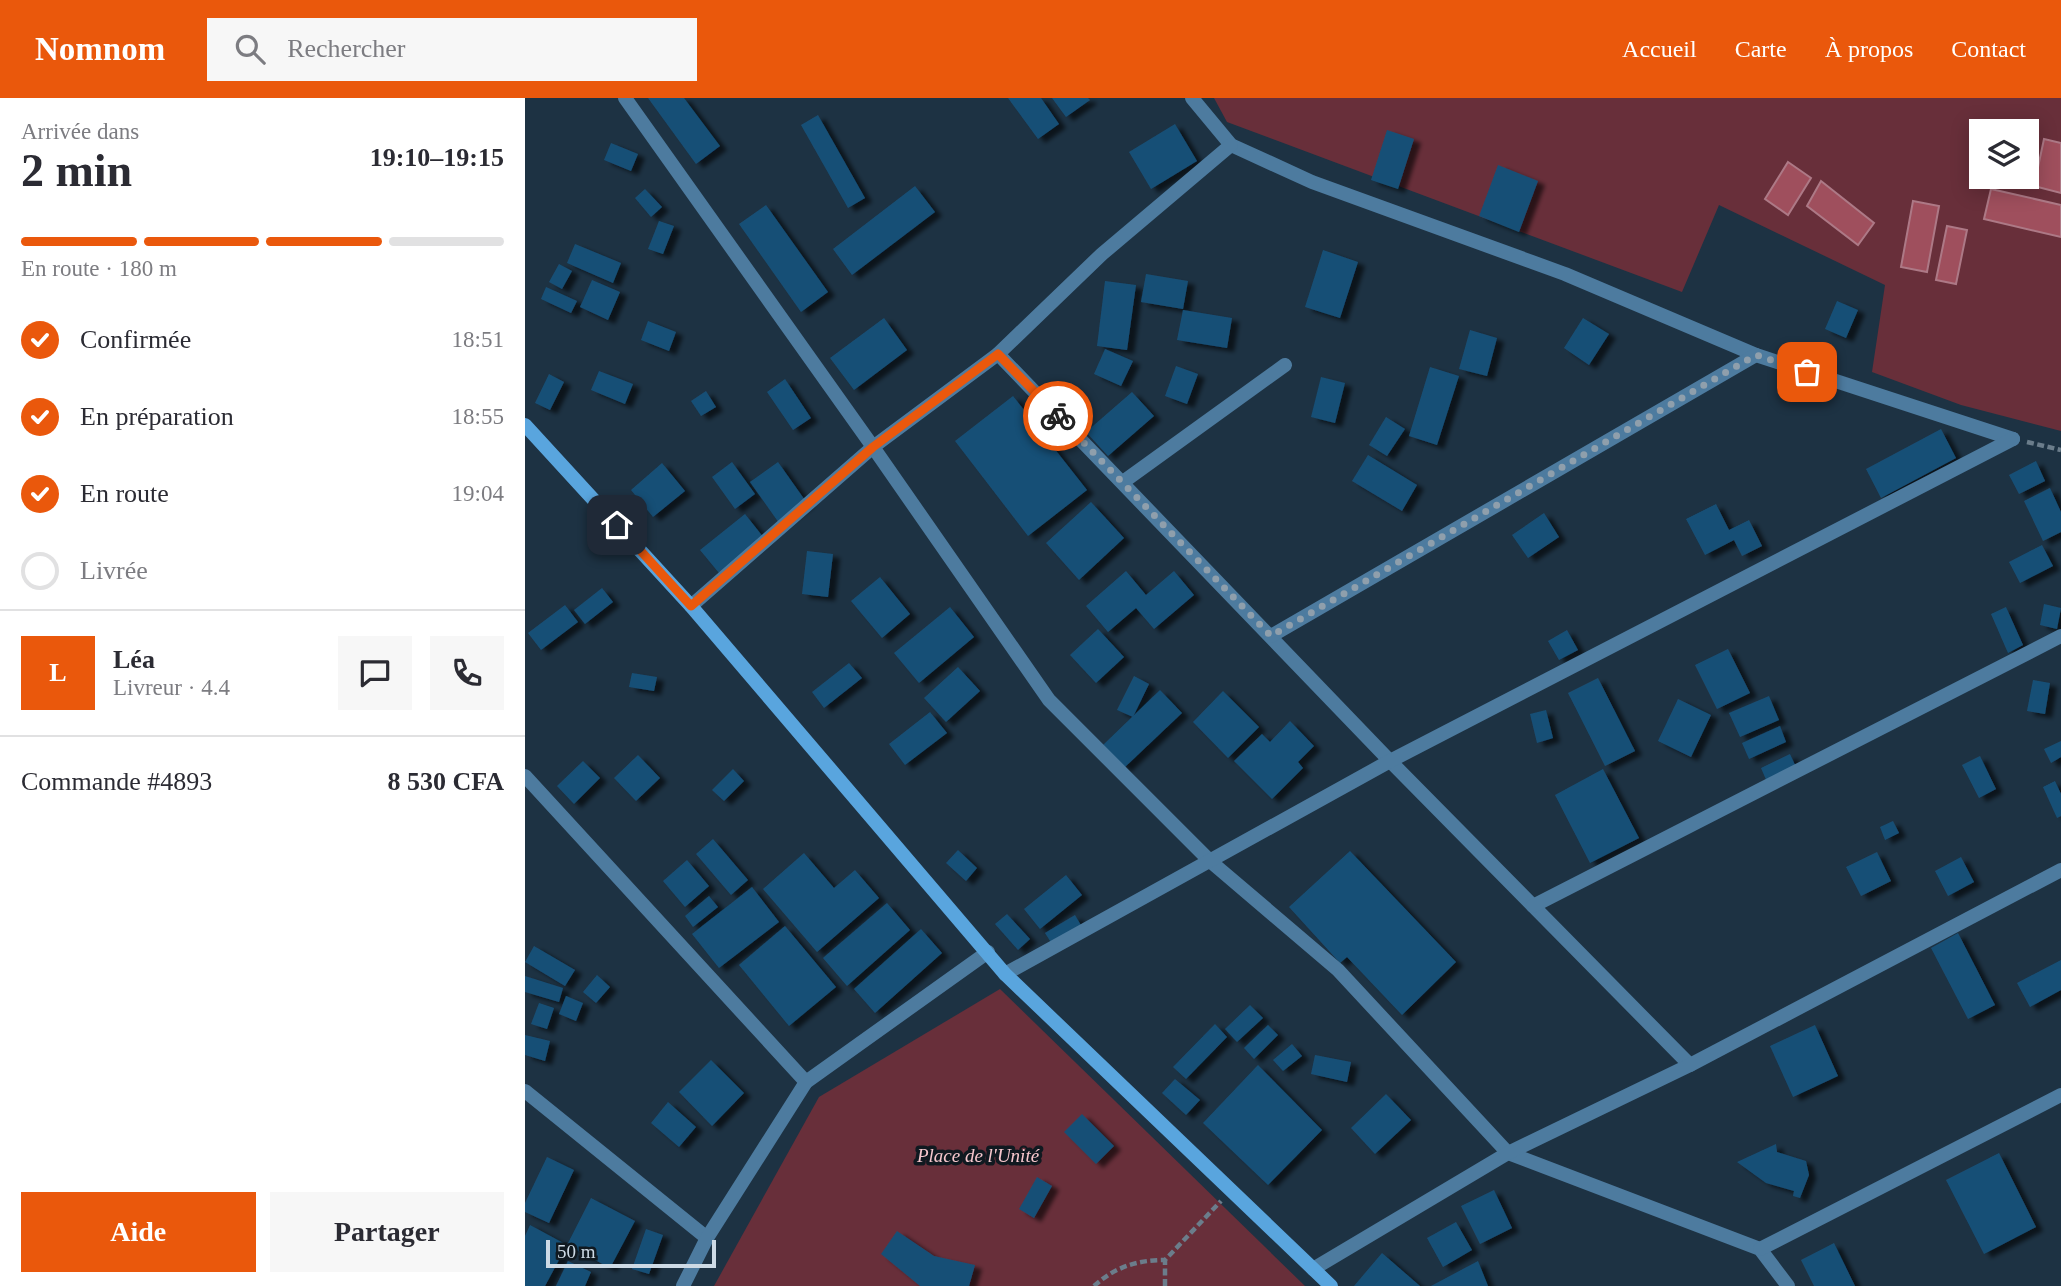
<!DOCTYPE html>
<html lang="fr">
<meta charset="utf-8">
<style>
:root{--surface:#fff;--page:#f7f7f7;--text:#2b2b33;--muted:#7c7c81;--line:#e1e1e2;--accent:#ea580c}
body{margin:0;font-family:Georgia,serif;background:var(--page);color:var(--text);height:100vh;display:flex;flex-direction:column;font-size:26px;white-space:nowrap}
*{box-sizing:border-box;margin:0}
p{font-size:23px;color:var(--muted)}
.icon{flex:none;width:38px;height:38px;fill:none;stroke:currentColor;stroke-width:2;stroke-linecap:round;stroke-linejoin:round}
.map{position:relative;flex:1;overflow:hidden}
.drawer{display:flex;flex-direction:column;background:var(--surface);width:525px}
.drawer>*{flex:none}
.fabs{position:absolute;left:1444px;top:21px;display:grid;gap:14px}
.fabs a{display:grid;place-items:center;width:70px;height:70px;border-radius:0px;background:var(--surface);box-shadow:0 4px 18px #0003;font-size:35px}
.scale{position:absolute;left:21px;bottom:18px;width:170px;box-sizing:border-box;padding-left:7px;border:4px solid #cddae5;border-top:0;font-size:19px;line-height:24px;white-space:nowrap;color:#cddae5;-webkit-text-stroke:5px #101920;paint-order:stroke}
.pin{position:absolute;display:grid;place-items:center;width:60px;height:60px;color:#fff;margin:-30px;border-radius:14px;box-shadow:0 4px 10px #0006}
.courier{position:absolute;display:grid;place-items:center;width:70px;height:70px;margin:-35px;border:5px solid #ea580c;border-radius:50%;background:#fff;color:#222;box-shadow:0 2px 9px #0007}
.head em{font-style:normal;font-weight:700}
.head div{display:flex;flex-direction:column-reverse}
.head{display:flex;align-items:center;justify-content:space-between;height:119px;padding:0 21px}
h1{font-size:46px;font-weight:700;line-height:52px}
.bar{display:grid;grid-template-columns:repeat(4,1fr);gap:10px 7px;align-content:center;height:84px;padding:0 21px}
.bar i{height:9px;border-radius:5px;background:var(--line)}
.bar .selected{background:var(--accent)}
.bar p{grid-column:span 4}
.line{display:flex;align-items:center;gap:18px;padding:0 21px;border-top:2px solid var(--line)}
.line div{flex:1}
.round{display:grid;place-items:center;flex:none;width:74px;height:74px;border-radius:0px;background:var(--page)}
ol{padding:0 21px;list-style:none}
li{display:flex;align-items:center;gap:21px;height:77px}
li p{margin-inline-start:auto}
li .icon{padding:7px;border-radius:50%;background:var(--accent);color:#fff;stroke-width:4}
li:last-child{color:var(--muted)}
li i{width:38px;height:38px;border:4px solid var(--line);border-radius:50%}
.button{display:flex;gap:14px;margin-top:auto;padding:14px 21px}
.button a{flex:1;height:80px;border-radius:0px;background:var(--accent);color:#fff;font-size:28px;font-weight:700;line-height:80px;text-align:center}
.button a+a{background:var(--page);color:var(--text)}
header{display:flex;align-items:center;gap:42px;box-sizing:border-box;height:98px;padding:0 35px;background:var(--accent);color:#fff}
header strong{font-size:33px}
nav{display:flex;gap:38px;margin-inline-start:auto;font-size:24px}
.search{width:490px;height:63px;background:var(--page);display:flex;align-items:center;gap:18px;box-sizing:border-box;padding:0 24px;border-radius:0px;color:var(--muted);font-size:26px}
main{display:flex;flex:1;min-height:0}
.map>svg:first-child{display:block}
.green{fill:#682f3a;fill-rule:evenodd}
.water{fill:#9f4f5d;stroke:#ad7986;stroke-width:2}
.building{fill:#184f76;filter:url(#shadow)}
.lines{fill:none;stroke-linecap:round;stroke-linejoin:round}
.path{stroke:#6b7d8b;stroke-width:4.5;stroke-dasharray:7 3.5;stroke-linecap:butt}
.street{stroke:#4d7b9f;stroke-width:14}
.secondary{stroke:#59a5de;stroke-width:14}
.done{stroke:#8f9fac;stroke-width:7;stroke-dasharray:0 12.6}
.route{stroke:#ea580c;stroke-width:9}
.labels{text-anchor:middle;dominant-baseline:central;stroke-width:7;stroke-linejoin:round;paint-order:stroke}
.park-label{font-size:19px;font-style:italic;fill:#f7c7cd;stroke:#101920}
</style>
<header>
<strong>Nomnom</strong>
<div class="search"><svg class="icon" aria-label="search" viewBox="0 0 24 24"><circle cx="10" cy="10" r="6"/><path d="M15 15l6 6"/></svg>Rechercher</div>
<nav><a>Accueil</a><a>Carte</a><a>À propos</a><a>Contact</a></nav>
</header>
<main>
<section class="drawer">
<div class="head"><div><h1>2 min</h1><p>Arrivée dans</p></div><em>19:10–19:15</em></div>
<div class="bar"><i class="selected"></i><i class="selected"></i><i class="selected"></i><i></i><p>En route · 180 m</p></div>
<ol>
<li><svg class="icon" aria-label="check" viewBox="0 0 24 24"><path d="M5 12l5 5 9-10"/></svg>Confirmée<p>18:51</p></li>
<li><svg class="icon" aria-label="check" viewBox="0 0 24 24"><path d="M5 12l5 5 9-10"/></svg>En préparation<p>18:55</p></li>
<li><svg class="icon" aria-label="check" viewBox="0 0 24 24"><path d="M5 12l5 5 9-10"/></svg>En route<p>19:04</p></li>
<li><i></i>Livrée</li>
</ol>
<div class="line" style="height:126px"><b class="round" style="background:var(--accent);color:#fff">L</b><div><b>Léa</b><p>Livreur · 4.4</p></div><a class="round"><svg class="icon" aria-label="chat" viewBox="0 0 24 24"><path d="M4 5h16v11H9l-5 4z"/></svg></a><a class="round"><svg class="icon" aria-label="phone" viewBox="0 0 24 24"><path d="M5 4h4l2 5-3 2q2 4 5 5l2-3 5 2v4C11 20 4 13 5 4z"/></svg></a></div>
<div class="line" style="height:91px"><div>Commande #4893</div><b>8 530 CFA</b></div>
<div class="button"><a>Aide</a><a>Partager</a></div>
</section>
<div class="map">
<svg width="1536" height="1188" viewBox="0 0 1536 1188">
<defs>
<filter id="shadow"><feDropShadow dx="7" dy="4" stdDeviation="2" flood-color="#0009"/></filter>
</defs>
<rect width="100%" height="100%" fill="#1d3243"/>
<g class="green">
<path d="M689 0H1536V333L1436 307 1347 274 1360 187 1194 107 1157 194 702 24ZM1456 33H1502V79H1456Z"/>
<polygon points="475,891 780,1188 189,1188 294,999"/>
</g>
<g class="water">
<polygon points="1519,41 1536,45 1536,95 1509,88"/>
<polygon points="1263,64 1286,80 1263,117 1240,101"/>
<polygon points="1296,83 1349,125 1333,147 1282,108"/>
<polygon points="1466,91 1536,107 1536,139 1459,121"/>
<polygon points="1388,103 1414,108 1402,174 1376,169"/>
<polygon points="1422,128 1442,132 1431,186 1411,182"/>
</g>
<g class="building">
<polygon points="123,0 159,0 195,48 171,66"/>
<polygon points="483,0 516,0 534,26 513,41"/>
<polygon points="527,0 563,0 565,2 541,19"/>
<polygon points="293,17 340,100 323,110 276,27"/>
<polygon points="650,26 672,63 626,91 604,54"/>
<polygon points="862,32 889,41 873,91 846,82"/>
<polygon points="86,45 113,56 106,73 79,62"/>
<polygon points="973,67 1013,83 994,134 954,118"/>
<polygon points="390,88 410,114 327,177 308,151"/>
<polygon points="120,91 137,109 126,119 110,100"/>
<polygon points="241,107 303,194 276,214 214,126"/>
<polygon points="134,123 149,128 138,156 123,151"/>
<polygon points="50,146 96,165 88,185 42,165"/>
<polygon points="798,152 833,164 815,220 780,209"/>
<polygon points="34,166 47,173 37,191 24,184"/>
<polygon points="621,176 663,183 658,211 616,204"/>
<polygon points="67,182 95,194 83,222 55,209"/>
<polygon points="580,183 611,187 602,252 572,248"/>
<polygon points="21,189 52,203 46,215 16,201"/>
<polygon points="1312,203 1333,212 1321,240 1300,231"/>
<polygon points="658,212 707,220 702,250 652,242"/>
<polygon points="359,220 382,252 329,292 305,260"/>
<polygon points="1058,220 1084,236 1064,267 1039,250"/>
<polygon points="123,223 151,234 144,253 116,242"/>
<polygon points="945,232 972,240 962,278 934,271"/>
<polygon points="580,251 608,263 596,288 569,276"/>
<polygon points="651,268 673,276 662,306 640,298"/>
<polygon points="905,269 934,278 912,347 884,338"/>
<polygon points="74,273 108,286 100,306 66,292"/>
<polygon points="24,276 39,284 25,312 10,305"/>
<polygon points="796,279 820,285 810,325 786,319"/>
<polygon points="260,281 286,320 268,332 242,294"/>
<polygon points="181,293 191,309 176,318 166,303"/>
<polygon points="607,294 629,318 583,358 561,334"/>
<polygon points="488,298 562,392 503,438 430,343"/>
<polygon points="861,319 880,331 862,358 844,347"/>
<polygon points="1416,331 1431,360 1356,400 1341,371"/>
<polygon points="843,357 892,387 877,413 827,383"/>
<polygon points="1511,363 1520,383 1494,396 1484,377"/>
<polygon points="207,364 230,396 210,411 187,379"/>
<polygon points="253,364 282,405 254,425 225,384"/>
<polygon points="137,365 160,393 128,419 106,392"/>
<polygon points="1525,390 1536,414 1536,434 1518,443 1499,403"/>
<polygon points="566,404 599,440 554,482 521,445"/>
<polygon points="1191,406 1204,432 1224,422 1237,448 1217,458 1209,442 1180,457 1161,421"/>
<polygon points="1019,415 1034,439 1003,460 987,437"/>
<polygon points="220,416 239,440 194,475 175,452"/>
<polygon points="1517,447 1528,468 1495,485 1484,464"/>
<polygon points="282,453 308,456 303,499 277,496"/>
<polygon points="601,473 621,497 649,473 669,497 629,531 611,510 583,534 561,508"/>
<polygon points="355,479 385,516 357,540 326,503"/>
<polygon points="77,490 88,504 60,526 49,512"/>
<polygon points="1519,506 1536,510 1532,531 1515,527"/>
<polygon points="40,507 53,524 16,552 3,535"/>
<polygon points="425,509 449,539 394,585 369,555"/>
<polygon points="1481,509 1498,547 1483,555 1466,516"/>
<polygon points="573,531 599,559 571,585 545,557"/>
<polygon points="1042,532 1053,552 1034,562 1023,543"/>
<polygon points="1203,551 1225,595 1192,611 1170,567"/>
<polygon points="324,565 337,580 299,610 287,594"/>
<polygon points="433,569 455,593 421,624 399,600"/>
<polygon points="107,575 132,579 129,593 104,589"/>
<polygon points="609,578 624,586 608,619 592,612"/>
<polygon points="1073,580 1110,653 1080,668 1043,595"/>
<polygon points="1508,582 1525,585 1520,616 1502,613"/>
<polygon points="635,592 657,615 599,670 578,647"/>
<polygon points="698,593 734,629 703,660 668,624"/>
<polygon points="1244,598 1254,622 1215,639 1204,615"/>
<polygon points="1153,601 1186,617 1166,659 1133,643"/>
<polygon points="1021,612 1028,640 1012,645 1005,616"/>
<polygon points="405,614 422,635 380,667 364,646"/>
<polygon points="765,623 789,648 773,664 778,670 747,701 709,663 737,636 745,644"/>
<polygon points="1255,628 1261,644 1224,661 1217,645"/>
<polygon points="1536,643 1536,659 1526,665 1519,651"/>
<polygon points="1265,656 1271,669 1242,684 1236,670"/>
<polygon points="113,657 135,680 111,703 89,680"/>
<polygon points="1455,658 1471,691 1454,700 1437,667"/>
<polygon points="58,663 75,680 49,706 32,688"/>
<polygon points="208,671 219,683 199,703 187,692"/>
<polygon points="1078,671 1114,740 1065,765 1030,697"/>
<polygon points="1530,683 1536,696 1536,718 1532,720 1518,689"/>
<polygon points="1368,723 1374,735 1360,742 1355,729"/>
<polygon points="188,741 223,782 206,797 171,756"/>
<polygon points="433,752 452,770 441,783 421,765"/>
<polygon points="825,753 931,864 877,917 822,859 815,865 764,809"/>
<polygon points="1352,754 1366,783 1336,798 1321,769"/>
<polygon points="279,755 309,790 330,772 354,800 292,854 238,791"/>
<polygon points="1436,759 1449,784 1423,798 1410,773"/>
<polygon points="162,762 184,788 160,809 138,783"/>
<polygon points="541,777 557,797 515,831 499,811"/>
<polygon points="227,789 254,824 194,870 167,836"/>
<polygon points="184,798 193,809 168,829 160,818"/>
<polygon points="362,805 385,832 322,888 298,860"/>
<polygon points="482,816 505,841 493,852 470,826"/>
<polygon points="550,817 557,829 527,846 520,835"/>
<polygon points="260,828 311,889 264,928 214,867"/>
<polygon points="396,831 417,855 350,915 329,891"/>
<polygon points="1433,835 1470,907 1443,921 1406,850"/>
<polygon points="9,848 50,872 40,888 0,864"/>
<polygon points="1536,862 1536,892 1505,909 1492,885"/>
<polygon points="72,877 85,889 71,905 58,894"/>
<polygon points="0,878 38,890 34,904 0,894"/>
<polygon points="41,898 58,905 51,923 34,916"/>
<polygon points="14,905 29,910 22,931 6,926"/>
<polygon points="725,907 738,920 712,944 700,931"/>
<polygon points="690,926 702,939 661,981 648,969"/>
<polygon points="743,927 753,937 729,961 719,950"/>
<polygon points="1290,927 1313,978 1268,999 1245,948"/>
<polygon points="0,937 25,943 20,963 0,957"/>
<polygon points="767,946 777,958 758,973 748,962"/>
<polygon points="790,957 826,964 822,984 786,976"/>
<polygon points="186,962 219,995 187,1028 154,994"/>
<polygon points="733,967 797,1032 743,1087 678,1025"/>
<polygon points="650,981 675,1002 661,1017 637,995"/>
<polygon points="861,996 886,1022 850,1056 826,1030"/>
<polygon points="143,1004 171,1029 154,1049 126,1025"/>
<polygon points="557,1016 589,1048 571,1066 539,1034"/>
<polygon points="1251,1046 1252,1054 1281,1063 1284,1077 1275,1100 1268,1098 1269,1093 1241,1085 1212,1064"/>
<polygon points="1474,1055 1511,1129 1459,1156 1421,1082"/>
<polygon points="22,1059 49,1072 24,1125 0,1114 0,1105"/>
<polygon points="512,1079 527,1088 509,1120 494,1111"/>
<polygon points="969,1092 987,1130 955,1146 936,1108"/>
<polygon points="66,1100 110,1123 85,1170 42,1147"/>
<polygon points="931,1124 947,1152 918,1169 902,1140"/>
<polygon points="5,1127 42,1147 20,1188 0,1188 0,1138"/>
<polygon points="121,1131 138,1137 124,1176 107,1171"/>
<polygon points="372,1133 409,1158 450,1167 444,1188 395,1188 356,1156"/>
<polygon points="1309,1145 1330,1188 1289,1188 1276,1162"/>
<polygon points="857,1155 895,1188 829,1188"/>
<polygon points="43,1163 66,1174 60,1188 31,1188"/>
<polygon points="953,1163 963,1188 906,1188"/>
</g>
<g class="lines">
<g class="path">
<polyline points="1502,344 1536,352"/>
<path d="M569 1188C590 1169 612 1162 640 1162"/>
<polyline points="640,1188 640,1162 696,1103"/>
</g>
<g class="street">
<polyline points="100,0 348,349 524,602 685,763 813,872 983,1055 1235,1151 1263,1188"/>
<polyline points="667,0 706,47 787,84 1040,176 1231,257 1488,341"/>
<polyline points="473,256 865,663 1165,967"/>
<polyline points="598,384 760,267"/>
<polyline points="166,508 348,349 473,256 577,156 706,47"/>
<polyline points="746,538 1231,257"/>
<polyline points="0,678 281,984"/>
<polyline points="1008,808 1536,538"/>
<polyline points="480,876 865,663 1488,341"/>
<polyline points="0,993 182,1140"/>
<polyline points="1235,1151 1536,997"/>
<polyline points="788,1171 983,1055 1165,967 1536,772"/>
<polyline points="158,1188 182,1140 281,984 463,854"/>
</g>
<polyline class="secondary" points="0,327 166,508 480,876 806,1188"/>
</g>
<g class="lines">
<polyline class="done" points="533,318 746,538 1231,257 1282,274"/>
<polyline class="route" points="92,427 166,508 348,349 473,256 533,318"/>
</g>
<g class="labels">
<g class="park-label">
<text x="453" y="1057">Place de l'Unité</text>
</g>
</g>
</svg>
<div class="fabs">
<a><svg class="icon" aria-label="layers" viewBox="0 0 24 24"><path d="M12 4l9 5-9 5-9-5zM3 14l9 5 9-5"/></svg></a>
</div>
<div class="scale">50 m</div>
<div class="pin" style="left:1282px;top:274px;background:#ea580c"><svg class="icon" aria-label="bag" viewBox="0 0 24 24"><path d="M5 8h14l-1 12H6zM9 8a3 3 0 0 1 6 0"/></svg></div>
<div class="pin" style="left:92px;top:427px;background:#1f2937"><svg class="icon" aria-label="home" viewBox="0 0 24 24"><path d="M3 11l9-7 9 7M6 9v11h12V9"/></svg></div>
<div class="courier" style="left:533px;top:318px"><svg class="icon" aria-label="bike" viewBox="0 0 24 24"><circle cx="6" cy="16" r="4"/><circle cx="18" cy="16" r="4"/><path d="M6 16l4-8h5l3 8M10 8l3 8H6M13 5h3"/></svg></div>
</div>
</main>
